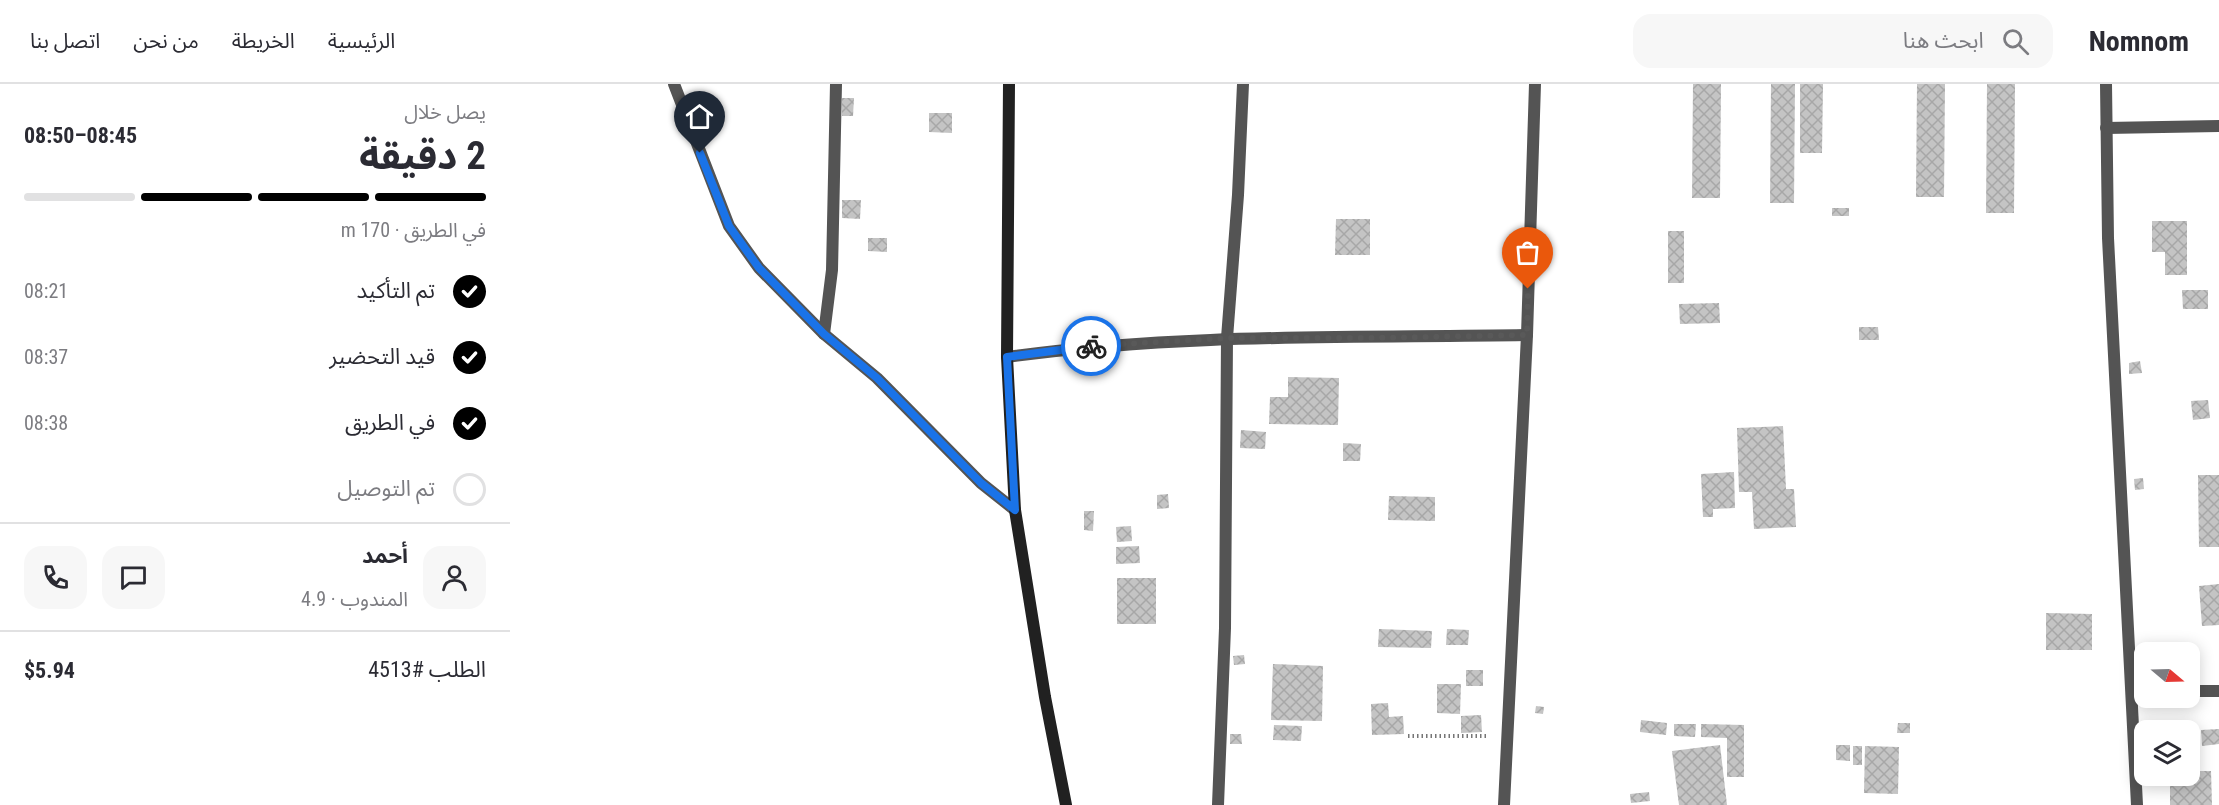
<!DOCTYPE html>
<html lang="ar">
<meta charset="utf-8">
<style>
:root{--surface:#fff;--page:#f7f7f7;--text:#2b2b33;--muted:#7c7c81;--line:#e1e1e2;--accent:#000}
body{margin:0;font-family:"Roboto Condensed","Noto Sans Arabic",sans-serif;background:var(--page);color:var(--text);direction:rtl;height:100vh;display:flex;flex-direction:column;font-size:22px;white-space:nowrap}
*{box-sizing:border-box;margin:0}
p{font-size:20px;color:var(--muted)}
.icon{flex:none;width:33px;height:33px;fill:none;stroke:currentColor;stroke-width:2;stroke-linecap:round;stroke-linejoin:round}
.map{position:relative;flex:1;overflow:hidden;direction:ltr}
.sheet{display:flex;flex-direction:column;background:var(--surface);width:510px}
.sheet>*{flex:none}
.needle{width:39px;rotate:109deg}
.tools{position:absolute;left:1624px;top:558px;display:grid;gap:12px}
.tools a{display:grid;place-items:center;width:66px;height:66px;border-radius:12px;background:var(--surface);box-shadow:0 3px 15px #0003;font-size:30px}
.pin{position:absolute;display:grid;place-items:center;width:51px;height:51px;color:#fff;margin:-62px -26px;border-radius:50% 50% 50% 0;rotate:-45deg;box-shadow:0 0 6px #0007}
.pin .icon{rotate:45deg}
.courier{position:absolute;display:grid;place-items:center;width:60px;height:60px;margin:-30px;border:4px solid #1a73e8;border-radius:50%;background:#fff;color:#222;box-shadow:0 2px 8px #0007}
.overview em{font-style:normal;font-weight:700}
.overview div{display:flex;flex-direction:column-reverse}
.overview{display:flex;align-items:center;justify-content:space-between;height:102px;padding:0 24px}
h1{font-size:39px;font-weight:700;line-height:45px}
.bar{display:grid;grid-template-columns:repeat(4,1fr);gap:9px 6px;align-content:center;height:72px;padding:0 24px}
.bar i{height:8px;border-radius:4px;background:var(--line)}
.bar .current{background:var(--accent)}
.bar p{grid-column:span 4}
.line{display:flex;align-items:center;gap:15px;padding:0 24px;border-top:2px solid var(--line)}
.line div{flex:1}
.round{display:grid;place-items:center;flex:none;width:63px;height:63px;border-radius:18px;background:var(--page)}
ol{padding:0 24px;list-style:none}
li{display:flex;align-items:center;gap:18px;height:66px}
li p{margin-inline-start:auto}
li .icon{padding:6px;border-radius:50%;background:var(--accent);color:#fff;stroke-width:4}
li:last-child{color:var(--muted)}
li i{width:33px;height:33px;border:3px solid var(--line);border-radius:50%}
header{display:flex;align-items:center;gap:36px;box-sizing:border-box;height:84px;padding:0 30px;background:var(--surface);border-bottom:2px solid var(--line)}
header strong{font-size:28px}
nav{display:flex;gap:33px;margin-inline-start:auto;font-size:21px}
.search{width:420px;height:54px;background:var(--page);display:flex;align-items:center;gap:15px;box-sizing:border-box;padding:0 21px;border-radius:18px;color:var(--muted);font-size:22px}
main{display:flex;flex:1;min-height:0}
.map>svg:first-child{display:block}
.building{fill:url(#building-cross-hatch)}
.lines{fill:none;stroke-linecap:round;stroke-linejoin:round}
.path{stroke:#767676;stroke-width:4;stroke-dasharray:1.5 3;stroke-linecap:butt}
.street{stroke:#545454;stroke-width:12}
.secondary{stroke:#212121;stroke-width:12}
.done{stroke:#595959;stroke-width:6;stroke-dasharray:0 10.8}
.route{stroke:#1a73e8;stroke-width:8}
</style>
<header>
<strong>Nomnom</strong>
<div class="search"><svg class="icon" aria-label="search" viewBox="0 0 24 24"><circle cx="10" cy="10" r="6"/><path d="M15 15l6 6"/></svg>ابحث هنا</div>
<nav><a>الرئيسية</a><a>الخريطة</a><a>من نحن</a><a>اتصل بنا</a></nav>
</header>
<main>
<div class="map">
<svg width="1709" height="721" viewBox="0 0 1709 721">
<defs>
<pattern id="building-cross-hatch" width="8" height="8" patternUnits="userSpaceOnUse" patternTransform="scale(1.5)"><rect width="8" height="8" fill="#c4c4c4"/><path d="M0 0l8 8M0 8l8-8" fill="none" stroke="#a7a7a7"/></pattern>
</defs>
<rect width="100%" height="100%" fill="#fff"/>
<g class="building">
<polygon points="1183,0 1211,0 1210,114 1182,114"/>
<polygon points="1261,0 1285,0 1284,119 1260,119"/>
<polygon points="1290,0 1313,0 1312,69 1290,69"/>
<polygon points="1407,0 1435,0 1434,113 1406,113"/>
<polygon points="1477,0 1505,0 1504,129 1476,129"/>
<polygon points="332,14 344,14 343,32 332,32"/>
<polygon points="419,29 442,29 442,49 419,48"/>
<polygon points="332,116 351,116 350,135 332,134"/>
<rect x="1322" y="124" width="17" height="8"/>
<polygon points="826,135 860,135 860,171 825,171"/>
<polygon points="1642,137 1677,137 1677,191 1655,191 1655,168 1642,168"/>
<rect x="1158" y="147" width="16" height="52"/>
<polygon points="358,154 377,154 377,168 358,167"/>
<polygon points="1672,206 1698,206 1698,225 1673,225"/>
<polygon points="1209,219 1210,239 1170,240 1169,220"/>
<polygon points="1349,243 1368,243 1369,256 1349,256"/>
<polygon points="1630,277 1632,289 1619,290 1619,279"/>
<polygon points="778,293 829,294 828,341 759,340 760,313 778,313"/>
<polygon points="1698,316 1700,334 1683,336 1681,317"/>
<polygon points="1273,342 1276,405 1284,405 1286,443 1244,445 1242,408 1229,408 1227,344"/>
<polygon points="731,346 756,348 755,365 730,364"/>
<polygon points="833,359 851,360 850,377 833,377"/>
<polygon points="1224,388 1225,424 1203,425 1203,433 1193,433 1191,390"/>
<polygon points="1688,391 1709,391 1709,463 1689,463"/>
<polygon points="1633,394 1634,405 1625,406 1624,395"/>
<polygon points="658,410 659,424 647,425 647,411"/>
<polygon points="879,412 925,413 925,437 878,436"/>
<polygon points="574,427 584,427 583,447 574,446"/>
<polygon points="621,442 622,457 607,458 606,443"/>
<polygon points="629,462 630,479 606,480 606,463"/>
<rect x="607" y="494" width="39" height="46"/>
<polygon points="1709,500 1709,541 1692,542 1689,502"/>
<polygon points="1536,529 1582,530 1582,566 1536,566"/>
<polygon points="869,545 922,547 921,564 868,563"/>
<polygon points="937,545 959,546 958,561 936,561"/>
<polygon points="734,571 735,580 724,581 723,572"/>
<polygon points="763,580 813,582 812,637 761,636"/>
<rect x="956" y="586" width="17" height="16"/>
<polygon points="927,600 951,600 950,630 927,629"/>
<polygon points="878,619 879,633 893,632 894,650 862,651 861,620"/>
<polygon points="1026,622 1034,623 1033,630 1025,629"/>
<polygon points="971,631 972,648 951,649 951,632"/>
<polygon points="1131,636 1157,639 1156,651 1130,648"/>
<polygon points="1388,639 1400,639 1400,649 1387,649"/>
<polygon points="1164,640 1186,640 1185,653 1164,652"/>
<polygon points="1191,640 1234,641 1234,693 1217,693 1217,654 1191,653"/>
<polygon points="764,641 792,642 791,657 763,656"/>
<polygon points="1709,645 1709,660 1692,662 1691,646"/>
<polygon points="720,650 731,650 732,660 720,660"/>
<polygon points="1210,661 1217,721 1169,721 1162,667"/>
<polygon points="1326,661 1340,661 1340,677 1326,676"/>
<rect x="1343" y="662" width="9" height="19"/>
<polygon points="1355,662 1389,663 1388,710 1354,709"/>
<polygon points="1680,687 1701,687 1702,721 1660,721 1660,692 1680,692"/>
<polygon points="1139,708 1140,717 1121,719 1120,710"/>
</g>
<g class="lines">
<polyline class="path" points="898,652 978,652"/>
<g class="street">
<polyline points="164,0 219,142 249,184 314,250 367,294 471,399 505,426"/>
<polyline points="1596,0 1598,154 1627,721"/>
<polyline points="1596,44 1709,42"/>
<polyline points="314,250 322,186 326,0"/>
<path d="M497 273C670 249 843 254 1017 251"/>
<polyline points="1680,607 1709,607"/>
<polyline points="708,721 715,544 717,254 728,111 733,0"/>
<polyline points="994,721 1017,251 1025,0"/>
</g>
<polyline class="secondary" points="499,0 497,273 505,426 535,613 556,721"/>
</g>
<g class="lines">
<polyline class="done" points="581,262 717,254 866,254 1017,251 1018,205"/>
<polyline class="route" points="190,69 219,142 249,184 314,250 367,294 471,399 505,426 497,273 581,262"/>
</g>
</svg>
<div class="tools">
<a><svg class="needle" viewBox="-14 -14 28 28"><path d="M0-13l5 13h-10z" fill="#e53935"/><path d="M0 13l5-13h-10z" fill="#7c7c81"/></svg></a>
<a><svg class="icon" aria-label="layers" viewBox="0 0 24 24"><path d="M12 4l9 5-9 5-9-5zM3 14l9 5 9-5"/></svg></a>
</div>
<div class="pin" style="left:1018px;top:205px;background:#ea580c"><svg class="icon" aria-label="bag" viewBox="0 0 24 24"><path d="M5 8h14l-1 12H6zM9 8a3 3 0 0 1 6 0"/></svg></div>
<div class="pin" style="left:190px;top:69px;background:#1f2937"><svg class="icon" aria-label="home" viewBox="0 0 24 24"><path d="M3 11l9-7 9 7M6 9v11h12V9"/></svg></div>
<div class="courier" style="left:581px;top:262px"><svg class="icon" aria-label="bike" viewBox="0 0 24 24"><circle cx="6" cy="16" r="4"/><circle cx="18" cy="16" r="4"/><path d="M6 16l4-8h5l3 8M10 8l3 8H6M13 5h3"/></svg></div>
</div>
<section class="sheet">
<div class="overview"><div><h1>2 دقيقة</h1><p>يصل خلال</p></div><em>08:45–08:50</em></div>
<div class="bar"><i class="current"></i><i class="current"></i><i class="current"></i><i></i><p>في الطريق · 170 m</p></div>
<ol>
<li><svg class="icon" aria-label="check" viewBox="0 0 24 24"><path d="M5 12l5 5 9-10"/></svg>تم التأكيد<p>08:21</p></li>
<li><svg class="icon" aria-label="check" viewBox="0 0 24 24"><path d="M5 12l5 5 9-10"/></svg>قيد التحضير<p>08:37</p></li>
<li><svg class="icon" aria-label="check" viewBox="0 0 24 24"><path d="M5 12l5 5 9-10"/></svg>في الطريق<p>08:38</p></li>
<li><i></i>تم التوصيل</li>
</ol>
<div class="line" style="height:108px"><a class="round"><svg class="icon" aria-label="person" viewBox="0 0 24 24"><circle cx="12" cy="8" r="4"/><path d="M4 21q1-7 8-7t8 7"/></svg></a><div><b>أحمد</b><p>المندوب · 4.9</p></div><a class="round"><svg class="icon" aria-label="chat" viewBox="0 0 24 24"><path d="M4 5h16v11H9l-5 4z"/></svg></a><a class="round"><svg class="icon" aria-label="phone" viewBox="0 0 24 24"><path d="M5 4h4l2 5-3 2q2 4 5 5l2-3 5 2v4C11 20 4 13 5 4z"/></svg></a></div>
<div class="line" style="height:78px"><div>الطلب #4513</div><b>$5.94</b></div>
</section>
</main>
